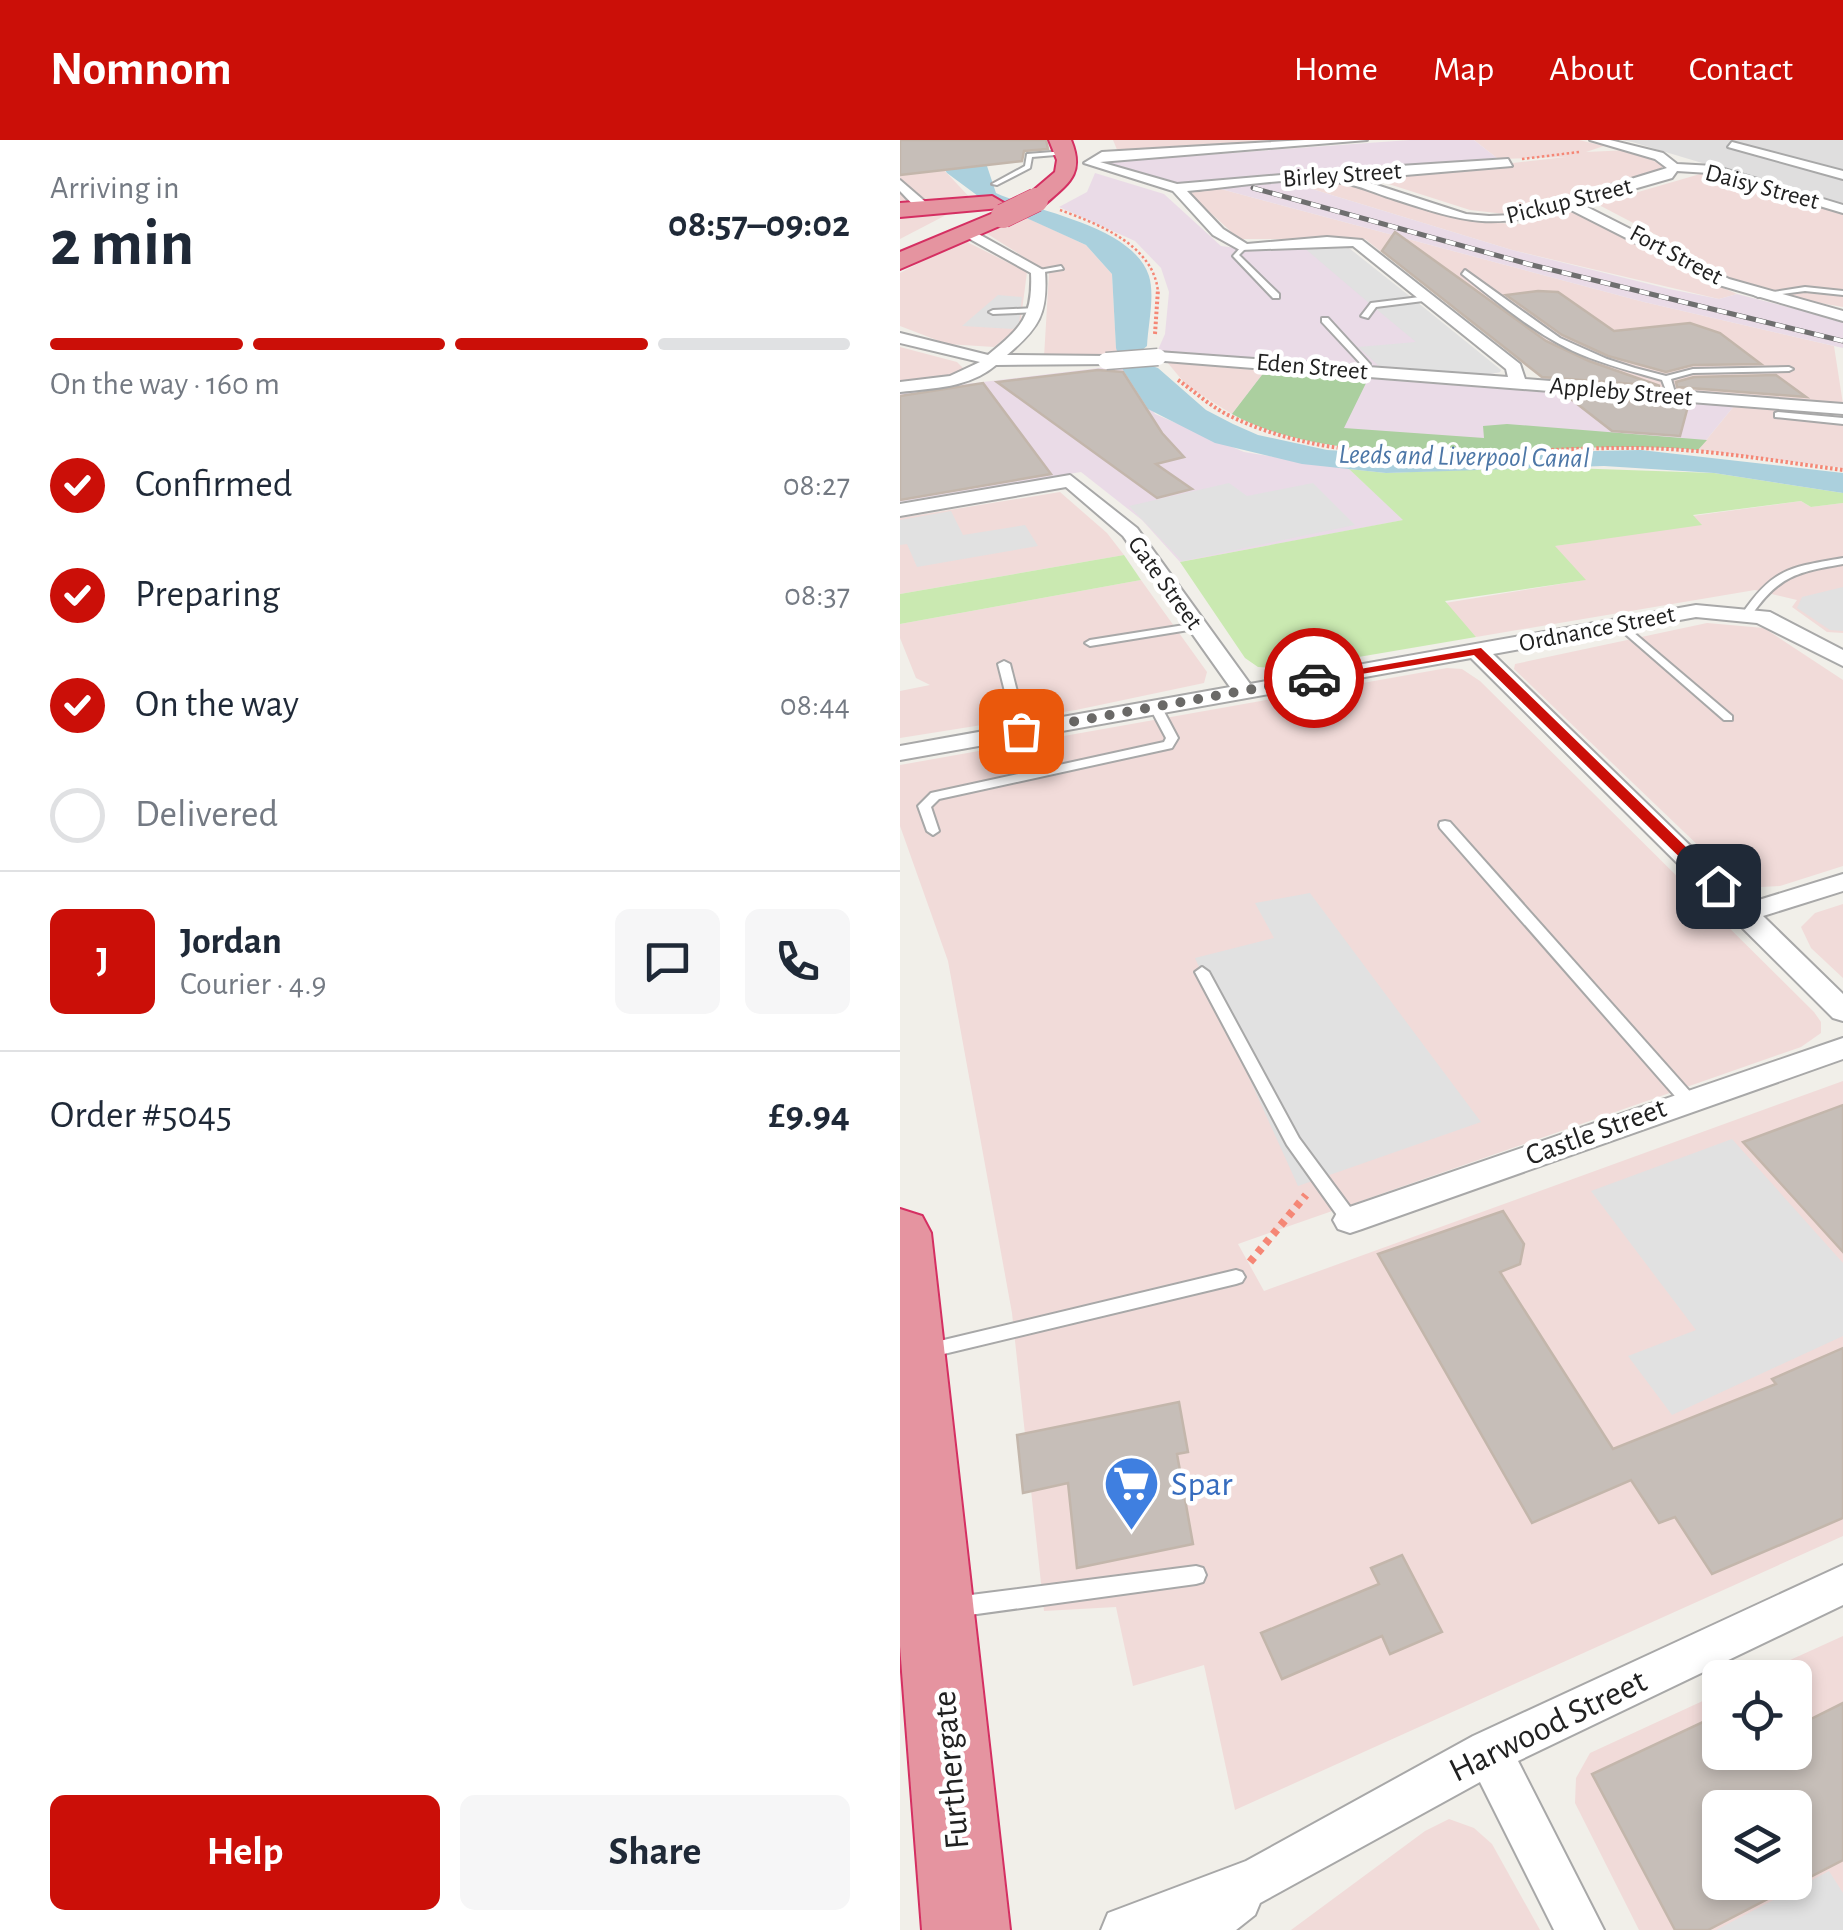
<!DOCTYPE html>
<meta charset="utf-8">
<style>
:root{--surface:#fff;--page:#f6f6f7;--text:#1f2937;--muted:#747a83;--line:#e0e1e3;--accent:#cb0f08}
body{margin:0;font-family:"Alegreya Sans",sans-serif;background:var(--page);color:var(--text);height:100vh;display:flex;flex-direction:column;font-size:38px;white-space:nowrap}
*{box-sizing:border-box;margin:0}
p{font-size:32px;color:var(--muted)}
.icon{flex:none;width:55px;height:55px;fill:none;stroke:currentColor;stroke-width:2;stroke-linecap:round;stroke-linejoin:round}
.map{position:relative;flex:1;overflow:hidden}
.details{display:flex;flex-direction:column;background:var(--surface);width:900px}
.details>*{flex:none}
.tools{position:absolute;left:802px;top:1520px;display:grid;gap:20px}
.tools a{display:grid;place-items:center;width:110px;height:110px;border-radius:15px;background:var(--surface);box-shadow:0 5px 15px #0003;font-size:50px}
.pin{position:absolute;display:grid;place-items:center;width:85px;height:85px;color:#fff;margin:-42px;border-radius:20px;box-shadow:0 5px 15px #0006}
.courier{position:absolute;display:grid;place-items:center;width:100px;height:100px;margin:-50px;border:8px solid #cb0f08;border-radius:50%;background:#fff;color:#222;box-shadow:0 2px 12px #0007}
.headline em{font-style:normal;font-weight:600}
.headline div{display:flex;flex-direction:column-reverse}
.headline{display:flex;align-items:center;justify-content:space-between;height:170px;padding:0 50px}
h1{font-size:65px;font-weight:600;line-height:75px}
.bar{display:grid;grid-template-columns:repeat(4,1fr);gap:15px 10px;align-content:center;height:120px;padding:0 50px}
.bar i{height:12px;border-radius:8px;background:var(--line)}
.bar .selected{background:var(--accent)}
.bar p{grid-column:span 4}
.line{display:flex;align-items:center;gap:25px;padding:0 50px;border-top:2px solid var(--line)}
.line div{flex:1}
.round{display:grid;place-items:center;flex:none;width:105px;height:105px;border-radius:15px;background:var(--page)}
ol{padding:0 50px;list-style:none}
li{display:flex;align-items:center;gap:30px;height:110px}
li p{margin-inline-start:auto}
li .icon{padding:10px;border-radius:50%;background:var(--accent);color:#fff;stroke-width:4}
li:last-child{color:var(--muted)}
li i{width:55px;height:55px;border:5px solid var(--line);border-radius:50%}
.action{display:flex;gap:20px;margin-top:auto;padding:20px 50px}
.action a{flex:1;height:115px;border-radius:15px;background:var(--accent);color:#fff;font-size:40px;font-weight:600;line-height:115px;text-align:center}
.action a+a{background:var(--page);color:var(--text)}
header{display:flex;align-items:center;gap:60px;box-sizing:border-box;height:140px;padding:0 50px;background:var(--accent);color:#fff}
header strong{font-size:48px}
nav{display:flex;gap:55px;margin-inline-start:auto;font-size:35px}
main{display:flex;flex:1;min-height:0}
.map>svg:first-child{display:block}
.residential{fill:#dfdede}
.commercial{fill:#f1dbd9;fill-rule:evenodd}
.industrial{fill:#eadbe7}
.grass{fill:#cae9b1}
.forest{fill:#abcf9f}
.parking{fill:#e1e1e1}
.water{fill:#abd0dd}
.building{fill:#c6beb8;stroke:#c3b6ab;stroke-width:2.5;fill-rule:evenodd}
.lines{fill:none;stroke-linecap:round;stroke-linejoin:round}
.lane-casing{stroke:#a8a8a8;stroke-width:4}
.street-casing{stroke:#a8a8a8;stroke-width:4}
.highway-casing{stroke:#d52f62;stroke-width:4}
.path-far2{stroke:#f58776;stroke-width:2.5;stroke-dasharray:2.5 2.5;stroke-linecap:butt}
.path-far1{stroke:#f58776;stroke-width:4;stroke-dasharray:2.5 2.5;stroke-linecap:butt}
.path{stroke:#f58776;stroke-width:8;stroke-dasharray:6 6;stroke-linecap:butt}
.lane{fill:#fff;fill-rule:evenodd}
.street{fill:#fff;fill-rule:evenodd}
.highway{fill:#e594a0;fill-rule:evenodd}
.rail-casing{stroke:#6f6f6f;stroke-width:5}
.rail{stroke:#fff;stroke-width:4;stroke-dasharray:10;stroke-linecap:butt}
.street-bridge-casing{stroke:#a8a8a8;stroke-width:19;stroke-linecap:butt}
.highway-bridge-casing{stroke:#d52f62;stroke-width:25;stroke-linecap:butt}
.street-bridge{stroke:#fff;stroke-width:16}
.highway-bridge{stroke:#e594a0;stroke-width:24}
.route{fill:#cb0f08}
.done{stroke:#6a6967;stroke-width:10;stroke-dasharray:0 18}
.labels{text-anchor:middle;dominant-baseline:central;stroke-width:9;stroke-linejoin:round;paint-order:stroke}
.far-street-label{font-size:25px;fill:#212121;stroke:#fff}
.far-water-label{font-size:28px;font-style:italic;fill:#4d77a7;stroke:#fff}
.street-label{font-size:30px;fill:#212121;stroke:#fff}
.near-shop-label{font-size:35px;fill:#366cbe;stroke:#fff;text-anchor:start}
.near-street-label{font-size:35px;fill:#212121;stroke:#fff}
</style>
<header>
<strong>Nomnom</strong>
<nav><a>Home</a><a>Map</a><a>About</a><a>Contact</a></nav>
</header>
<main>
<section class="details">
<div class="headline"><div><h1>2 min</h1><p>Arriving in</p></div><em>08:57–09:02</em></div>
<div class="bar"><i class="selected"></i><i class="selected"></i><i class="selected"></i><i></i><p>On the way · 160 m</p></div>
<ol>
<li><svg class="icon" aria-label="check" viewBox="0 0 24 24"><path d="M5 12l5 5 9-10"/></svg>Confirmed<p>08:27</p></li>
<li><svg class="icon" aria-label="check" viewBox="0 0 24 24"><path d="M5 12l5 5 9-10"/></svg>Preparing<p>08:37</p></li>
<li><svg class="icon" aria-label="check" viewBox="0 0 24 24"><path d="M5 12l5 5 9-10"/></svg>On the way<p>08:44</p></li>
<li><i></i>Delivered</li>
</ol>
<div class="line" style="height:180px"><b class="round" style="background:var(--accent);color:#fff">J</b><div><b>Jordan</b><p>Courier · 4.9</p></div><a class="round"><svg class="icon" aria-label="chat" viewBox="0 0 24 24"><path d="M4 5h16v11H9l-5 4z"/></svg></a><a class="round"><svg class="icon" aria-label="phone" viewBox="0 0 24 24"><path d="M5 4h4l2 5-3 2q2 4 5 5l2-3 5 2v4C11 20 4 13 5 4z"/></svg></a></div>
<div class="line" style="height:130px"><div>Order #5045</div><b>£9.94</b></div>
<div class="action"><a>Help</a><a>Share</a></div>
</section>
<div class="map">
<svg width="943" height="1790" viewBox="0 0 943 1790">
<rect width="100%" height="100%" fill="#f1efe9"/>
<polygon class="residential" points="721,0 943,0 943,65 732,2"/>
<g class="commercial">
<polygon points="0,0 16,0 73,61 0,99"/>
<polygon points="213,0 410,0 218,12"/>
<polygon points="574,0 679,0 704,6 686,12 730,10 763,25 760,32 681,56 605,74 570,70 473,39 666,17 598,19"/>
<polygon points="807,32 943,73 943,167 885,157 836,140 792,121 762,98 697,64"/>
<polygon points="389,42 438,42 577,82 620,84 669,72 686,75 742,101 768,123 837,154 819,159 612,110"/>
<polygon points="317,48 744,162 934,206 943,264 645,241 465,99 339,99 289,53"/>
<polygon points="123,76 186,105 212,134 216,207 221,215 144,217 149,133 86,93"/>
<polygon points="63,100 127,132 120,186 94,207 47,204 0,186 0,133"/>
<polygon points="0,207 57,222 66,231 52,238 0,242"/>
<polygon points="267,222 365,231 332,274 287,246"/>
<polygon points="834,266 943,276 943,328 798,310"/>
<polygon points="160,352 207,393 224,415 0,454 0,378"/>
<polygon points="901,361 911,367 943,363 943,493 927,492 892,467 897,460 855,450 576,497 545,463 685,440 654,406 801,384 792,376"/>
<polygon points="241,440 307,532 304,543 176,570 0,598 0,551 30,545 16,538 0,498 0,484"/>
<polygon points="807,483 864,488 943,540 943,726 880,746 861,747 830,736 614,529 615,524"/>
<polygon points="547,528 562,529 580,541 914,872 921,882 921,893 901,907 338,1104 364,1151 943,941 943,1396 335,1670 304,1525 233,1546 216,1467 144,1471 112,1173 48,821 0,686 0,625"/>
<polygon points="943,764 943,838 911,808 901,787 915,773"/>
<path d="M943 1496V1790H739L675 1663 676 1638 690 1613 820 1553V1612H895V1538L853 1537ZM820 1668H895V1742H820Z"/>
<polygon points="549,1679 574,1688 592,1704 640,1790 391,1790 525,1691"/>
</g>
<g class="industrial">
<polygon points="510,0 574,0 598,19 273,45 205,27 205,22"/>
<polygon points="195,33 264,54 321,106 357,111 423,104 450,109 600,232 585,235 257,212 265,194 269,152 261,128 235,101 159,67 187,52"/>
<polygon points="389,42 612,110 769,149 819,159 837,154 943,181 943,208 744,162 317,48"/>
<polygon points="224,225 255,274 344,312 449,329 504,380 280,422 242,380 181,332 0,362 0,252"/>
<polygon points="365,231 834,266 798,310 722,305 460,307 370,291 332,274"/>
</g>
<g class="grass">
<polygon points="640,327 814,333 943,353 943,363 911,367 901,361 793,375 802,385 655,406 686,440 545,461 576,497 388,529 358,527 345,518 280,422 503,380 449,329 486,333"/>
<polygon points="224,415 241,440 0,484 0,454"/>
</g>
<path class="forest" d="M365 231 468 239 444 288 584 298 583 286 607 284 807 300 798 310C659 296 454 341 332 274Z"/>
<g class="parking">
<polygon points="443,105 450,109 512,158 469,163 402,106"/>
<polygon points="98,155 122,157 119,183 113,189 62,186"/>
<polygon points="517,162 601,230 600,232 585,235 479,226 458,207 516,202 475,168"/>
<polygon points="329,343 347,356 413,343 455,385 282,421 229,366"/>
<polygon points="51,371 63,395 125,385 138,406 17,427 7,404 0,405 0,380"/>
<polygon points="943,447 943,491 930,490 897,468 902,457"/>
<polygon points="410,753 581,982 398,1046 295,818 374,798 355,763"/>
<polygon points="832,999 943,1123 943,1196 772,1275 728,1216 796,1190 691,1051"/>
<polygon points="929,1731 943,1753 943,1790 816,1790"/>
</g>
<path class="water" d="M82 11 96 53C137 72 233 86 249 136 255 156 248 185 247 206L241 211 246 224 258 228 306 270 333 284 358 295 427 310 515 315 741 310 943 333V353L814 333 704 326 486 333 402 324 315 303 248 269 223 230 216 208 212 134 186 105 78 56 47 33 34 13Z"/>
<g class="building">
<polygon points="0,0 146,0 148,9 124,11 122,21 0,35"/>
<polygon points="495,92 646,201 689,221 760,246 642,237 482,111"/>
<polygon points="638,151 658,152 714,191 790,183 820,193 861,224 793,225 766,232 708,216 662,195 606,155"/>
<polygon points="198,230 223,232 262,293 284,317 256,324 292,349 257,358 97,242"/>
<polygon points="876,235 906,257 777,247 776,242 794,237"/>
<polygon points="83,243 151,334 0,360 0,256"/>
<polygon points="667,256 788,266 780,296 712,291"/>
<polygon points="943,965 943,1112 843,1002"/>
<polygon points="603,1071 624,1104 620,1124 600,1132 713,1309 876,1244 872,1239 943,1208 943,1378 812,1434 775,1377 759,1383 731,1340 632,1383 478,1114"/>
<polygon points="279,1262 288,1312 277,1314 293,1404 177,1428 168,1343 123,1353 117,1295"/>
<polygon points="502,1415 542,1492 490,1514 482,1496 382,1539 361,1493 479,1444 471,1428"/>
<path d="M943 1563V1720L808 1790H775L692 1634 820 1574V1612H895V1587ZM820 1668H895V1742H820Z"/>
</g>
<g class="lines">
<defs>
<g id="lane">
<polygon points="165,11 167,14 132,17 130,28 97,45 92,44 125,26 127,14"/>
<polygon points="342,106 347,107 339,115 379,154 379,158 373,158 333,116"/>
<polygon points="161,126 163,129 138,133 134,131"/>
<path d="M565 130 660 198 707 219 735 228 766 236 793 229 889 227 893 229 889 231 793 233 771 239 776 256 769 258 762 240C734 232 706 225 680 214 636 195 599 163 562 134Z"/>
<polygon points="905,147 943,151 943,155 905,151 858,157 854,155"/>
<polygon points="528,156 531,160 476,167 468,178 461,176 471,163"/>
<polygon points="136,168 139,172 93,174 89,172 93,170"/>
<polygon points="422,178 428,178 470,224 468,233 462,233 463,226 422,182"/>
<polygon points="878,272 943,278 943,284 875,277 875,273"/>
<path d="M943 418V424C897 432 878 436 851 476L842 474C873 428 891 427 943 418Z"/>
<polygon points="720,481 832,576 832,580 824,580 716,486 715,484"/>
<polygon points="297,483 301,484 301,488 190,506 185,503 190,500"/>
<polygon points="104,521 110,524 127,591 125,594 121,595 115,591 98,524"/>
<polygon points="255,563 261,566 278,598 272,608 39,659 31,667 39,691 33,695 27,691 18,666 31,653 264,602 266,598 249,566"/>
<polygon points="545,681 550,682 793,955 795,959 793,963 781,963 540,688 539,685 540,682"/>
<polygon points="302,827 309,832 399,998 456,1075 458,1080 456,1085 444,1085 387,1005 295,832"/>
<polygon points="336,1130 342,1132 345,1137 342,1142 336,1144 27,1218 21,1216 18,1211 21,1206 27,1204"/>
<polygon points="296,1426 303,1428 306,1435 303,1442 296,1444 55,1477 48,1474 45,1467 48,1460 55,1457"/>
</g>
<g id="street">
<path d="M405 0H467L200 22 277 44 405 33 444 35 469 28 608 19 612 26 458 39 566 74 589 76 614 75 767 28 755 19 690 0H710L763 13 777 24 814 26 943 65V73L809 33 777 31 772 38 681 64 829 139 943 171V181L819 145 667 68C590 90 568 83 494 59 477 54 459 45 442 43 392 35 337 47 287 51L323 89 347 104 427 97 462 100 620 224 625 239 943 264V274L252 220 250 217 258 212 608 237 606 229 453 106 340 110 313 95 273 51 184 23 202 12Z"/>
<polygon points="832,2 943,31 943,39 828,7"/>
<polygon points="0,40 29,65 29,71 19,71 0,51"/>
<path d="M66 87 145 131C148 174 139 188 107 215L206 216 212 218V224L96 225C69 248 34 248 0 252V242L50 236 80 222 0 203V193L88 215C121 188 133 177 131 133L61 94Z"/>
<polygon points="170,335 237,388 350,544 796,465 870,472 943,510 943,526 857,483 796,477 593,514 849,763 943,734 943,751 863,776 943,854 943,881 933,878 571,518 0,620 0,606 330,547 223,396 166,347 0,376 0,364"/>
<polygon points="943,898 943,919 462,1089 450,1093 438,1089 433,1080 438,1071"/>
<polygon points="943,1425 943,1465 618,1621 704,1790 654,1790 580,1642 360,1763 355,1775 336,1790 201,1790 208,1773 346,1721 573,1596"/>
</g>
<g id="highway">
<path d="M149 0H171C185 34 169 43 144 65H128V55L155 32 157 20Z"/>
<polygon points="92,56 104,63 100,68 0,77 0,63"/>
<polygon points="103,69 115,76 111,81 0,129 0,112"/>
<polygon points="0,1069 22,1076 31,1093 110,1790 22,1790 0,1506"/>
</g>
</defs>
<use href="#lane" class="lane-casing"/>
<use href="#street" class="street-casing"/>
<use href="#highway" class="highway-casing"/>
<g class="path-far2">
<polyline points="622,19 679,12"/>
<path d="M160 70C198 84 254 105 258 152"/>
</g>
<g class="path-far1">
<polyline points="255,194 258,149"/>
<path d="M278 240C294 251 310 266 328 275 455 337 603 306 739 308 808 309 875 321 943 330"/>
</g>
<polyline class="path" points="350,1122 406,1055"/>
<use href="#lane" class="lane"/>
<use href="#street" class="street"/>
<use href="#highway" class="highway"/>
<defs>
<polyline id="rail" points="353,48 628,124 943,201"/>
</defs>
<use href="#rail" class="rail-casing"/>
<use href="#rail" class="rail"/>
<defs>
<polyline id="street-bridge" points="206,221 258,217"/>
<polyline id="highway-bridge" points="103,76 136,60"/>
</defs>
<use href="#street-bridge" class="street-bridge-casing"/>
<use href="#highway-bridge" class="highway-bridge-casing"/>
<use href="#street-bridge" class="street-bridge"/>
<use href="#highway-bridge" class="highway-bridge"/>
</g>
<polygon class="route" points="581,508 823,743 823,750 813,750 574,515 414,542 408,538"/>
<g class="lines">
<polyline class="done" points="121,591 414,538"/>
</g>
<defs>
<symbol id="supermarket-pin" viewBox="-11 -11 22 30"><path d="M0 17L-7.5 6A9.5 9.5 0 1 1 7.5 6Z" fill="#3f7fe0" stroke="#fff"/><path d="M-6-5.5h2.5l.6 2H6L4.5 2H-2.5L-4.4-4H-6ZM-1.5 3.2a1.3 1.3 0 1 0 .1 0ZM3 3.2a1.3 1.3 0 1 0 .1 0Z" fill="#fff"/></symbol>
</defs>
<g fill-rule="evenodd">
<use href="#supermarket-pin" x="200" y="1312" width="63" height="86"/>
</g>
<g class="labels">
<g class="far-street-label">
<text transform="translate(442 35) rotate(-4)">Birley Street</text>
<text transform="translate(862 47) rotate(15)">Daisy Street</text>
<text transform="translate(669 61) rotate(-14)">Pickup Street</text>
<text transform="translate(776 115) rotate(28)">Fort Street</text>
<text transform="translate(412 227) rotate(5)">Eden Street</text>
<text transform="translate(721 252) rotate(5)">Appleby Street</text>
<text transform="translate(265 443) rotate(54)">Gate Street</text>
<text transform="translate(697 489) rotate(-11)">Ordnance Street</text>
</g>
<g class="far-water-label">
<text transform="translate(564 317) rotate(1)">Leeds and Liverpool Canal</text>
</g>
<g class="street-label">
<text transform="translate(696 992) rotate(-20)">Castle Street</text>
</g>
<g class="near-shop-label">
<text x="271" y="1344">Spar</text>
</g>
<g class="near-street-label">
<text transform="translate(648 1586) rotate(-26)">Harwood Street</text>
<text transform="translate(51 1630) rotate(-95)">Furthergate</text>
</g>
</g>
</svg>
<div class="tools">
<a><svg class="icon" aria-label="locate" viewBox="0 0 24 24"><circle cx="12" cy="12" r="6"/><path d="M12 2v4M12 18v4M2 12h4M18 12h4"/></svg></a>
<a><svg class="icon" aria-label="layers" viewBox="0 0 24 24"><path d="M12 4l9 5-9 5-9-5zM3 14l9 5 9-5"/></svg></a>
</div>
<div class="pin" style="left:121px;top:591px;background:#ea580c"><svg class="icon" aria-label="bag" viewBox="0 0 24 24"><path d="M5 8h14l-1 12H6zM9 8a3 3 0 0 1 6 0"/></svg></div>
<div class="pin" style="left:818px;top:746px;background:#1f2937"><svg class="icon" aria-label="home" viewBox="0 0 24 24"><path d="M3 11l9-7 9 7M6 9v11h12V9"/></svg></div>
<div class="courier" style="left:414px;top:538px"><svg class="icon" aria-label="car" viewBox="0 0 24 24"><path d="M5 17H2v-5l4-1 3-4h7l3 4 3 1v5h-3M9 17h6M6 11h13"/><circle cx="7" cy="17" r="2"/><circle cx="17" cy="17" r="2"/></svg></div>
</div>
</main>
